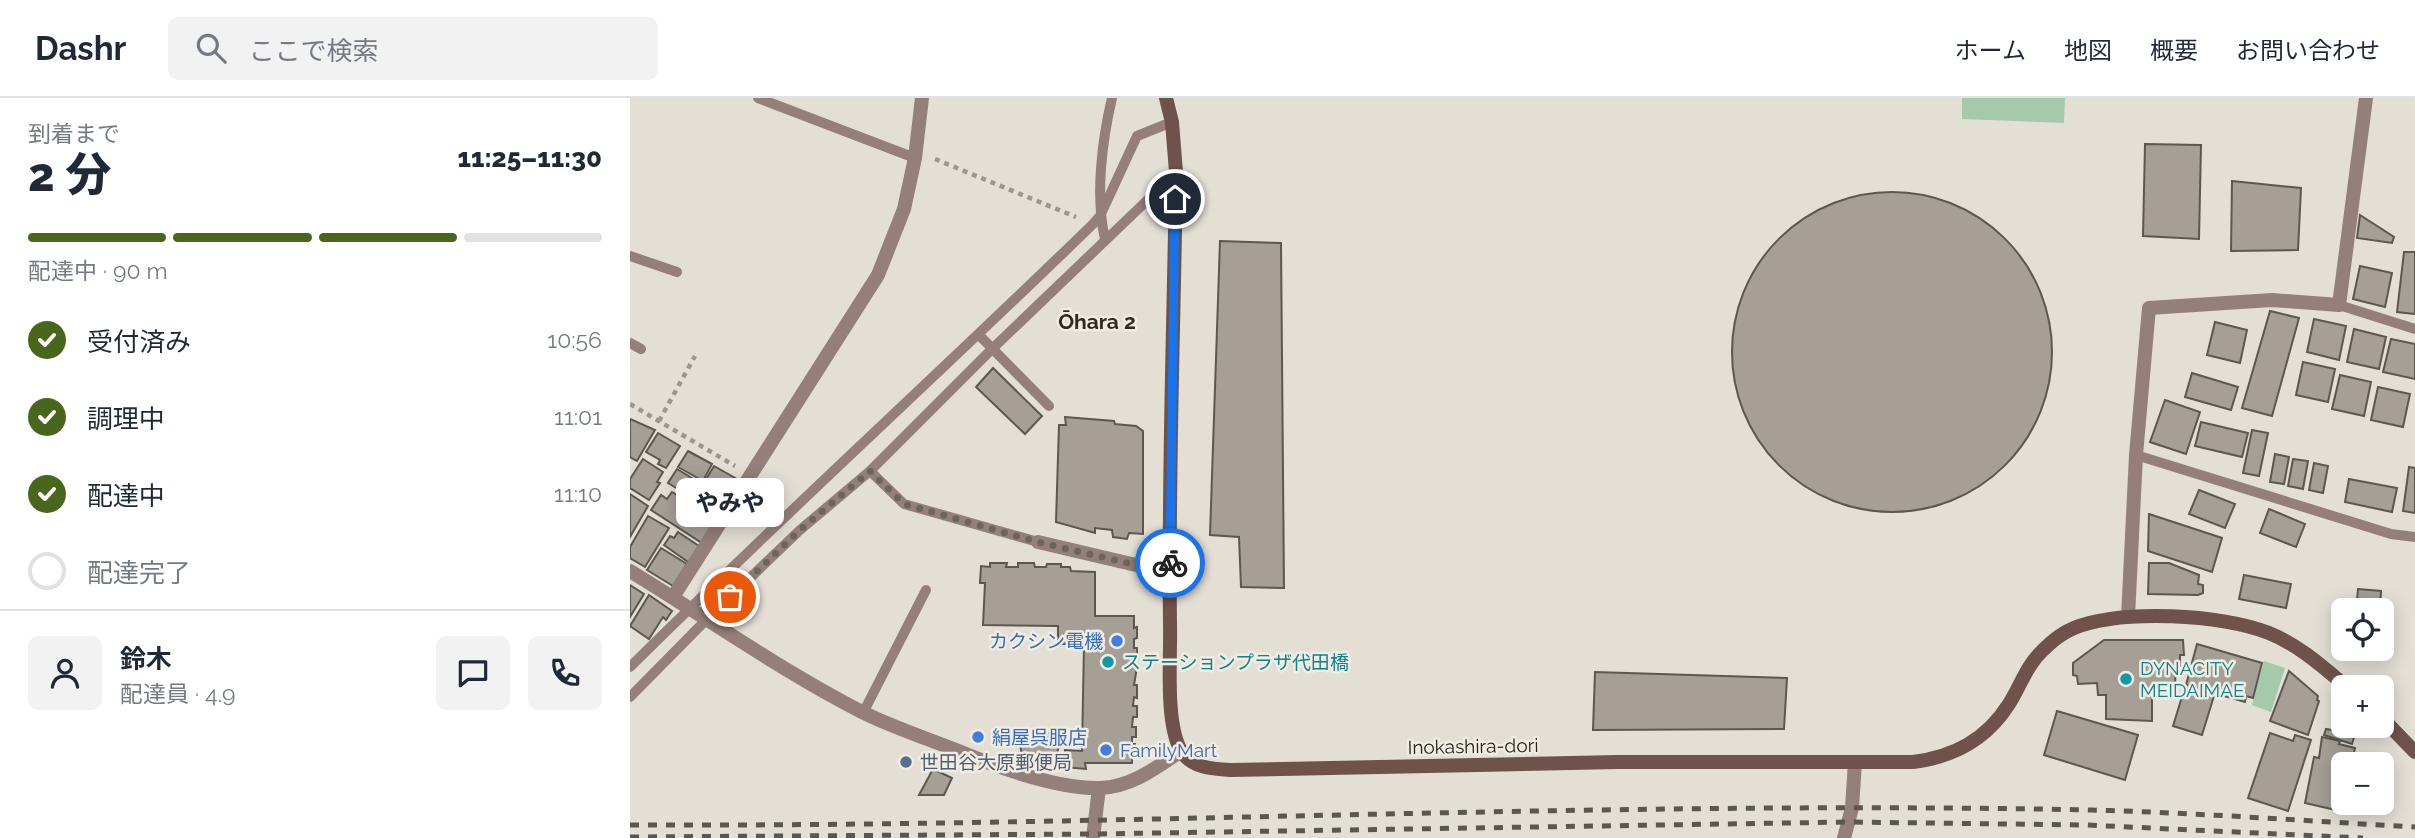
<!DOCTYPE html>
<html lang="ja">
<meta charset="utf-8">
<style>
:root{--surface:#fff;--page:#f2f2f3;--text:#1f2937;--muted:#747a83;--line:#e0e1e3;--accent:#48671c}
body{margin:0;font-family:Raleway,"Noto Sans JP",sans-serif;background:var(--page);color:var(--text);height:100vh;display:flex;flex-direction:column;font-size:26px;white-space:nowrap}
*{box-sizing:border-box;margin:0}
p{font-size:23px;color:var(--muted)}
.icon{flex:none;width:38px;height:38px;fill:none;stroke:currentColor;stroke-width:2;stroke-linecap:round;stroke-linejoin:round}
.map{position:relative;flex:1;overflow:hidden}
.details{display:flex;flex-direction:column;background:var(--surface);width:630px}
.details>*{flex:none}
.buttons{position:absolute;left:1701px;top:500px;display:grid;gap:14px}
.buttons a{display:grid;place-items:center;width:63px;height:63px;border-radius:10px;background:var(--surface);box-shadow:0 4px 18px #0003;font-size:35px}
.pin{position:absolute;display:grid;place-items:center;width:60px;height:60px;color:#fff;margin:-30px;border:4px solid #fff;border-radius:50%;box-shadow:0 2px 7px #0007}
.courier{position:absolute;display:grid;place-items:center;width:70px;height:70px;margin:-35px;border:5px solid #1a73e8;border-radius:50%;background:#fff;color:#222;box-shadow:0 2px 9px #0007}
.bubble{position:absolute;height:49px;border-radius:10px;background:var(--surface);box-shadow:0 4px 18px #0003;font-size:23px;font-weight:800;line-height:49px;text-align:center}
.overview em{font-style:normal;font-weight:800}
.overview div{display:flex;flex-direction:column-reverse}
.overview{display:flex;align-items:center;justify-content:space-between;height:119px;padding:0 28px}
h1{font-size:46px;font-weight:800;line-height:52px}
.bar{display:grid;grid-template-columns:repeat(4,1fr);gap:10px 7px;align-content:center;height:84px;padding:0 28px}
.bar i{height:9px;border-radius:5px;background:var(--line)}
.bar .current{background:var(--accent)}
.bar p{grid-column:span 4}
.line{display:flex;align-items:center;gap:18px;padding:0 28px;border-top:2px solid var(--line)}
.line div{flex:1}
.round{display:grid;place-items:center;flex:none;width:74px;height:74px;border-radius:10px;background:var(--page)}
ol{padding:0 28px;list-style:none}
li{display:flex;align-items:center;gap:21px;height:77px}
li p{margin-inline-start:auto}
li .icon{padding:7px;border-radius:50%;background:var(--accent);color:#fff;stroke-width:4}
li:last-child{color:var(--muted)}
li i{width:38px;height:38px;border:4px solid var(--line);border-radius:50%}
header{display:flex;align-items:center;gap:42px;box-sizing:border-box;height:98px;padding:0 35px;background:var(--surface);border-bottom:2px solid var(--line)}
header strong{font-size:33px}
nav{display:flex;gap:38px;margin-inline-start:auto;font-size:24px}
.search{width:490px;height:63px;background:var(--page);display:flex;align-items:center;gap:18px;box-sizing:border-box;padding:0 24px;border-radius:10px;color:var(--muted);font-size:26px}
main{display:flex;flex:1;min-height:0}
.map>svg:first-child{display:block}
.green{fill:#a4caab}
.building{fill:#a59f96;stroke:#5c5750;stroke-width:2}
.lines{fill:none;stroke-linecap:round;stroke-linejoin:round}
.path{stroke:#9a978f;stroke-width:4.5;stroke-dasharray:5 5;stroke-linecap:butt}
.service{stroke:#947f7a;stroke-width:10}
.minor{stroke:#947f7a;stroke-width:14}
.secondary{stroke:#6f524b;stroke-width:14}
.rail{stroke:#5a5751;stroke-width:5;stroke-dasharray:9 9;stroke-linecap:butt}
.done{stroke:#696660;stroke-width:7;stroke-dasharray:0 12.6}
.route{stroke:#1a73e8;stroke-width:9}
.shop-dot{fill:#3f7fe0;stroke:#f1ece2;stroke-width:2.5}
.culture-dot{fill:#0f9aa8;stroke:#f1ece2;stroke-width:2.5}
.service-dot{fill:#5c6f8a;stroke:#f1ece2;stroke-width:2.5}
.labels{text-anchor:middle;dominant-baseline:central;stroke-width:5;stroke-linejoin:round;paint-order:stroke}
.shop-label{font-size:19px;fill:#366cbe;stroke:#f1ece2;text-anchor:start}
.culture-label{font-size:19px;fill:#0d838f;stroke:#f1ece2;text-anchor:start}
.street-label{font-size:19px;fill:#272521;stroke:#f1ece2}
.service-label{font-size:19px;fill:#4e5e75;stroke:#f1ece2;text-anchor:start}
.neighbourhood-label{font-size:21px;font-weight:bold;fill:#2f2b24;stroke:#f1ece2}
</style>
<header>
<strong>Dashr</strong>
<div class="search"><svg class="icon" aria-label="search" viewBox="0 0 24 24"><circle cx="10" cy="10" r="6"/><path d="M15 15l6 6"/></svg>ここで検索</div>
<nav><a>ホーム</a><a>地図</a><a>概要</a><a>お問い合わせ</a></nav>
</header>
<main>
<section class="details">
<div class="overview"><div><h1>2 分</h1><p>到着まで</p></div><em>11:25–11:30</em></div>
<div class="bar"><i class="current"></i><i class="current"></i><i class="current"></i><i></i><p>配達中 · 90 m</p></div>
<ol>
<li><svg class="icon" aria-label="check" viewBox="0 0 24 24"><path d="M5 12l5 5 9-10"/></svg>受付済み<p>10:56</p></li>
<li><svg class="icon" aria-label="check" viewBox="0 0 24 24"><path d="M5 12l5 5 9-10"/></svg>調理中<p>11:01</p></li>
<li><svg class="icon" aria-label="check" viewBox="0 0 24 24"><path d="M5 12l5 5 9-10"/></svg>配達中<p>11:10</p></li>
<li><i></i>配達完了</li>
</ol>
<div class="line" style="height:126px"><a class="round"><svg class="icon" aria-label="person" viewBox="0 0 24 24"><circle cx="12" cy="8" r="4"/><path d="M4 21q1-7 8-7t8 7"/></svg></a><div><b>鈴木</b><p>配達員 · 4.9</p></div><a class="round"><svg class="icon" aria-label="chat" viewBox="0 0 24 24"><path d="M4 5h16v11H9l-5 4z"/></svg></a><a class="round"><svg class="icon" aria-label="phone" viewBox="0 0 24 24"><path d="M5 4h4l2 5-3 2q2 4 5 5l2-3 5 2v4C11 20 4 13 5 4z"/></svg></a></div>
</section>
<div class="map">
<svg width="1785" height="740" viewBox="0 0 1785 740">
<rect width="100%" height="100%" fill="#e4dfd5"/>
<g class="green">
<polygon points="1332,0 1435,0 1434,25 1332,21"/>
<polygon points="1634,563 1655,570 1641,614 1622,607"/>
</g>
<g class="building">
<polygon points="1515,46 1571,47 1569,141 1513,138"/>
<polygon points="1602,83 1671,90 1668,152 1601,153"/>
<circle cx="1262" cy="254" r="160"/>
<polygon points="1730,117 1764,139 1762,145 1727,140"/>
<polygon points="590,143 651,145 654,490 611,489 609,439 580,437"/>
<polygon points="1774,154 1785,154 1785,216 1767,214"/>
<polygon points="1730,168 1762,175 1755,209 1723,201"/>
<polygon points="1640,213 1669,220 1642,318 1612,310"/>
<polygon points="1684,221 1716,228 1709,262 1677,254"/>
<polygon points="1585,224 1617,232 1610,265 1577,257"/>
<polygon points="1724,231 1756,239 1749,271 1717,264"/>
<polygon points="1761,241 1785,246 1785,281 1753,274"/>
<polygon points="1673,264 1705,271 1698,304 1666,297"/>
<polygon points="363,270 412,318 395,336 346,289"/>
<polygon points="1562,275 1608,289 1601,312 1555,299"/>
<polygon points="1710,277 1741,284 1734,318 1702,311"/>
<polygon points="1748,289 1780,296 1773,329 1741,322"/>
<polygon points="1535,302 1570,314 1556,356 1520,344"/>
<polygon points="435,319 484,323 485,326 506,328 513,333 513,436 499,435 497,441 483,439 482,432 465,430 465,435 426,424 429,327 436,327"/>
<polygon points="0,321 25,332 7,363 0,359"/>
<polygon points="1571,324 1618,335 1612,359 1565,348"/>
<polygon points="1622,332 1638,335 1629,378 1613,375"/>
<polygon points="28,335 50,348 36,370 28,366 30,362 16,354"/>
<polygon points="58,353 82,366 73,383 48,369"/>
<polygon points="1645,356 1659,359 1654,386 1640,384"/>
<polygon points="13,361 33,374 27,384 30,385 19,402 0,390 0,381"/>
<polygon points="1663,361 1678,363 1673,391 1658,388"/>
<polygon points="1684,365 1698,368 1693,395 1679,392"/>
<polygon points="84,368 107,381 107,388 100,400 74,385"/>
<polygon points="1779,369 1785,370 1785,415 1773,413"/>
<polygon points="47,371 98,402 89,416 38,385"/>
<polygon points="1719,381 1767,390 1762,414 1715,404"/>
<polygon points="1569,392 1605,406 1595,430 1559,416"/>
<polygon points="42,394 87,422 72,445 21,412 31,397 37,401"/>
<polygon points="0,396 18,408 0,439"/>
<polygon points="1639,411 1675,426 1666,449 1630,435"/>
<polygon points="1519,416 1592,440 1582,474 1518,453"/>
<polygon points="18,418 39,430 15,469 0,460 0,449"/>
<polygon points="48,434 72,450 61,466 34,447 40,438 44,440"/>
<polygon points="31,450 57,466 43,488 17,472"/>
<polygon points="360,465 377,465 376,469 388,469 388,465 404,465 405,469 416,469 417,466 431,466 431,469 440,469 441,473 465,474 465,518 504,518 504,530 507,529 507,540 504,541 504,550 507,550 507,561 503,561 503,568 507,569 504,587 507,587 507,600 504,599 503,608 507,608 507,619 503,619 502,629 506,629 506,639 502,639 502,646 505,646 506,657 502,657 502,665 455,665 456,671 434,669 435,652 452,653 454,546 428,546 428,528 353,527 355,485 350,485 351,468 360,469"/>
<polygon points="1519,465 1539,465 1569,477 1568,486 1573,487 1573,495 1568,497 1518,496"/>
<polygon points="1614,477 1661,486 1656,510 1609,501"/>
<polygon points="0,487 14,496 0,519"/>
<polygon points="1728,491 1751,493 1750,513 1726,513"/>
<polygon points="19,497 42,513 36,522 33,519 19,541 0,528"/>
<polygon points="1474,542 1553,542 1554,557 1550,557 1550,568 1546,570 1545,586 1522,587 1522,623 1476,621 1476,597 1468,597 1467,585 1448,586 1447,578 1443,577 1443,565"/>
<polygon points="1567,546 1632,565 1623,600 1616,598 1615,604 1556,587"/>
<polygon points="1659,573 1688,598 1687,602 1689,603 1678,637 1640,623"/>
<polygon points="965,574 1157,580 1154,631 963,632"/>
<polygon points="1555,589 1584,598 1572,637 1543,628"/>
<polygon points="1427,613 1508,637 1495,682 1414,657"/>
<polygon points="1707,613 1713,618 1713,628 1727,629 1722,646 1694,637 1696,631 1702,632"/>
<polygon points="410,633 431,638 424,670 393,662 388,637"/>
<polygon points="1640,635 1663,643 1665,637 1681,642 1658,713 1618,700"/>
<polygon points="1692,639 1710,643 1709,646 1725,650 1721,667 1713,667 1713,699 1710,713 1675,705 1684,659 1689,660"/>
<polygon points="303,671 322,680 314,697 289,697"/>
</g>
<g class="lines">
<g class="path">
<polyline points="305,61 446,119"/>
<polyline points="0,306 105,368"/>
<polyline points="29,323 65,258"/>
</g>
<g class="service">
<polyline points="128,0 285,60"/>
<path d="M475 141C465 99 472 42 482 0"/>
<polyline points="0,158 47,174"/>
<polyline points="1709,207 1785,231"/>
<polyline points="349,237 419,308"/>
<polyline points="0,245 11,251"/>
<polyline points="1506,357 1761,436 1785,439"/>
<polyline points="240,373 274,406 408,444"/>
<path d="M0 569C151 419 310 275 463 126L470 118 507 38 542 24"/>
<polyline points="0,599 76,522 170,432 240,373 362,251 528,92"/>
<polyline points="233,615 296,492"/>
</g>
<g class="minor">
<polyline points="408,444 540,475"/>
<path d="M0 473C77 520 152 573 232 614 264 630 299 641 331 654 370 670 428 691 470 690 501 689 526 670 551 653"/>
<polyline points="43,499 248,177 274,111 285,60 292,0"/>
<polyline points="1498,519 1506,357 1519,210 1642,202 1709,207 1736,0"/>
<polyline points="463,740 469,690"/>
<polyline points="1214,740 1222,710 1225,664"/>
</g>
<g class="secondary">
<path d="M536 0 542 24 546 74C544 224 538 375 540 525 541 559 535 621 550 651 560 670 582 671 601 672L988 664H1283C1324 659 1356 642 1379 606 1391 587 1396 568 1413 552 1422 543 1432 535 1444 530 1491 511 1592 516 1639 535 1669 547 1693 569 1718 590"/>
<polyline points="1752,620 1785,654"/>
</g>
<g class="rail">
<path d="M0 727C487 729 975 702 1462 712 1570 715 1678 723 1785 729"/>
<polyline points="0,739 463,736 1219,724 1456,727 1733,740"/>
</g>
</g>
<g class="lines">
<polyline class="done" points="100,499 170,432 240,373 274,406 408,444 540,475 540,465"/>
<polyline class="route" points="540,465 545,101"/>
</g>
<g class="shop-dot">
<circle cx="487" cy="543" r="7"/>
<circle cx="348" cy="639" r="7"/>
<circle cx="476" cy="652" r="7"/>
</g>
<g class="culture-dot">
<circle cx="478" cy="564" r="7"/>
<circle cx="1496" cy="581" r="7"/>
</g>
<circle class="service-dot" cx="276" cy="664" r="7"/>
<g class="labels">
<g class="shop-label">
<text x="473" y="543" text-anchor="end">カクシン電機</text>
<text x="362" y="639">絹屋呉服店</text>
<text x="490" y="652">FamilyMart</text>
</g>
<g class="culture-label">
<text x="492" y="564">ステーションプラザ代田橋</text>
<text x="1510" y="570">DYNACITY<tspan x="1510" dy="22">MEIDAIMAE</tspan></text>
</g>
<g class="street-label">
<text transform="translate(843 648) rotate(-1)">Inokashira-dori</text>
</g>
<g class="service-label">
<text x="290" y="664">世田谷大原郵便局</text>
</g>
<g class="neighbourhood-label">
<text x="467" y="223">Ōhara 2</text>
</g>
</g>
</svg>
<div class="buttons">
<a><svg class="icon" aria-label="locate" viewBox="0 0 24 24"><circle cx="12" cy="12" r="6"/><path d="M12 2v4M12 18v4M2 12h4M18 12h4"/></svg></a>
<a>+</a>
<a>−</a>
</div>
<div class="pin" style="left:100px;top:499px;background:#ea580c"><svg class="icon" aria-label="bag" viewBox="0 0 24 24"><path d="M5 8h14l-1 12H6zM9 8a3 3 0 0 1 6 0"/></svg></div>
<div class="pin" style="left:545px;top:101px;background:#1f2937"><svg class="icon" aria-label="home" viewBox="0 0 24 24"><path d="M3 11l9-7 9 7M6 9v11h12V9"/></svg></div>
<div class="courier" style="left:540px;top:465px"><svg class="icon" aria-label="bike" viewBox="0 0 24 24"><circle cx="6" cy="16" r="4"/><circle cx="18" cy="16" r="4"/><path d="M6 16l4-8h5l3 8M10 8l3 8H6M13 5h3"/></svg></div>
<div class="bubble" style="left:46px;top:380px;width:108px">やみや</div>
</div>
</main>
